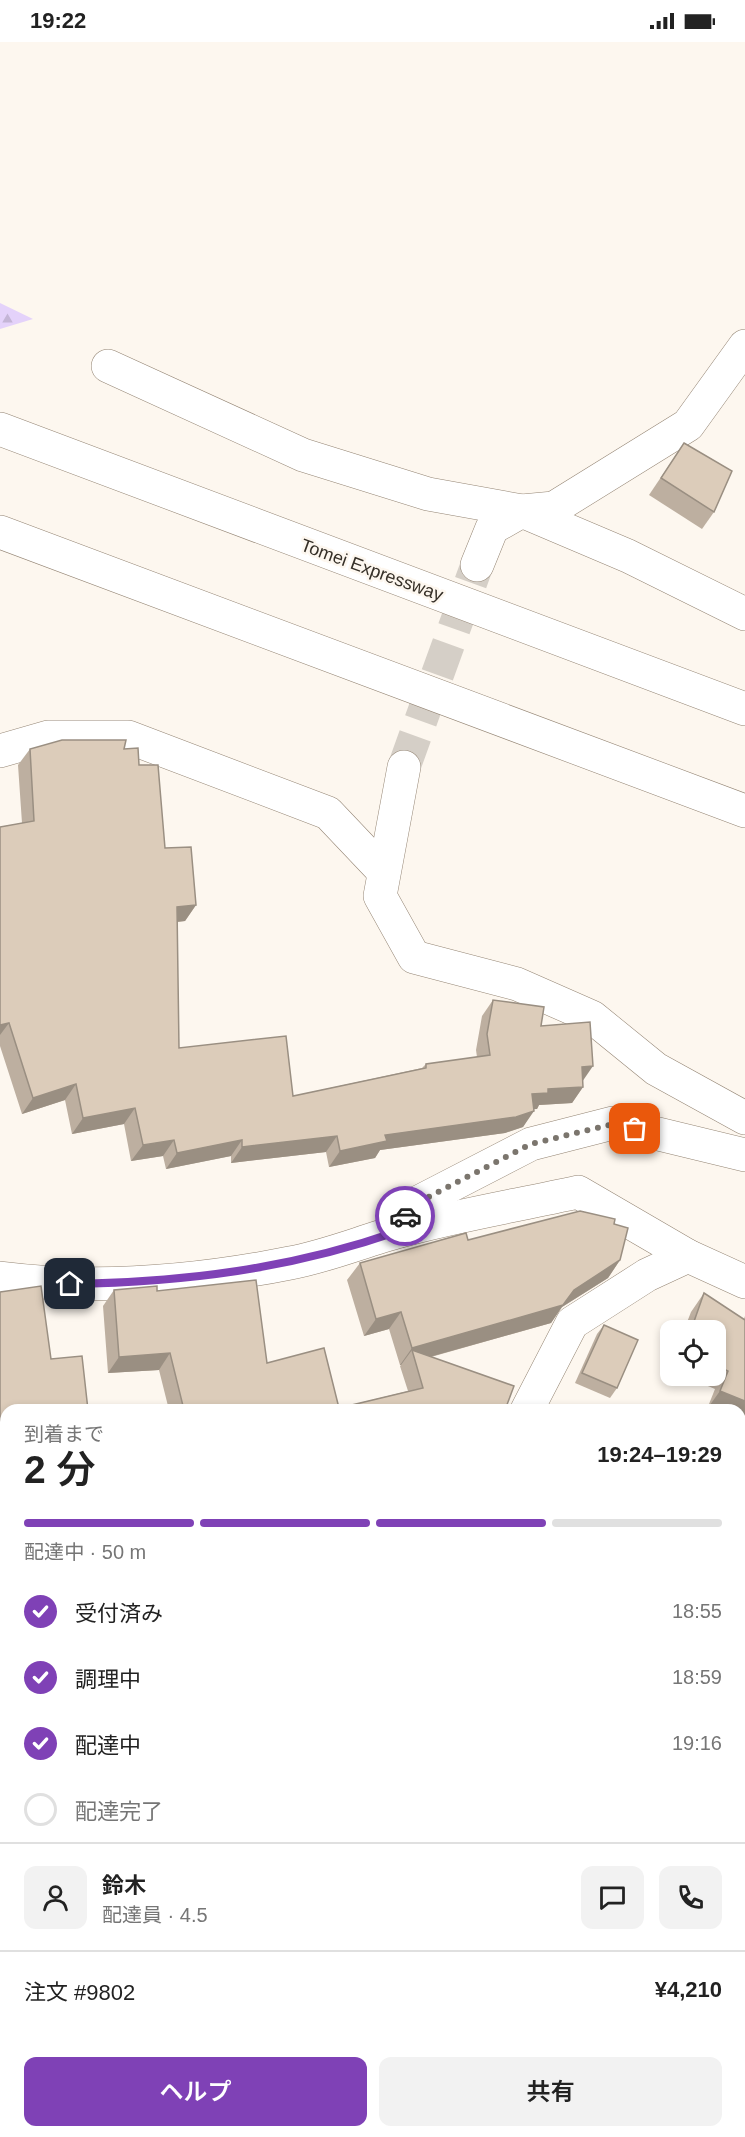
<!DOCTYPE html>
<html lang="ja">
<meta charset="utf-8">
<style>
:root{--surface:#fff;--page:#f2f2f2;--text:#222;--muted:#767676;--line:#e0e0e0;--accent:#7f41b6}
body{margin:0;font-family:Helvetica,"Noto Sans JP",sans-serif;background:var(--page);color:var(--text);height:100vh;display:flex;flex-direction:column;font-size:22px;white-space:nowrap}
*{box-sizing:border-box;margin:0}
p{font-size:20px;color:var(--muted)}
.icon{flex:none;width:33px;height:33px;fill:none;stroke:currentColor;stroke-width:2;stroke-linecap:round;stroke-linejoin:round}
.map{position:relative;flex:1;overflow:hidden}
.side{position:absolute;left:0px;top:1362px;width:746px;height:734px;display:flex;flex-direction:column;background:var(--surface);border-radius:18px 18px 0 0;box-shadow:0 3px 9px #0003}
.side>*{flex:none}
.controls{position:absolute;left:660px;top:1278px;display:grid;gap:12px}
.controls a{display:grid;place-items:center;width:66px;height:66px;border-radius:12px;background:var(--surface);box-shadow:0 3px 9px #0003;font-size:30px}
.pin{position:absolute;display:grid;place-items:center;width:51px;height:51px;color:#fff;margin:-26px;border-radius:12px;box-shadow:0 3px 9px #0006}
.courier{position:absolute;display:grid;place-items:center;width:60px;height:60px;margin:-30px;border:4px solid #7f41b6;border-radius:50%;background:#fff;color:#222;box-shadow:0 2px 8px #0007}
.headline em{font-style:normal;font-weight:600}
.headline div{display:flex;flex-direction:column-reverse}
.headline{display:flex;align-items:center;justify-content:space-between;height:102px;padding:0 24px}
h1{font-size:39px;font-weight:600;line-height:45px}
.bar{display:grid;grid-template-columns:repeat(4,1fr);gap:9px 6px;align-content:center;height:72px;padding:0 24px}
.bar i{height:8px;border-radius:4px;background:var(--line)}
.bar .on{background:var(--accent)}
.bar p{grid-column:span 4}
.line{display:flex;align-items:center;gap:15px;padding:0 24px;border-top:2px solid var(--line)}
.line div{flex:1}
.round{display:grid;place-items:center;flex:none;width:63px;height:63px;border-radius:12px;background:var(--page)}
ol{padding:0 24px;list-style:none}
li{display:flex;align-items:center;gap:18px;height:66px}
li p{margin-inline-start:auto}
li .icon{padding:6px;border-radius:50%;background:var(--accent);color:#fff;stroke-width:4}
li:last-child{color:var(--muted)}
li i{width:33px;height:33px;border:3px solid var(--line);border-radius:50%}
.cta{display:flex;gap:12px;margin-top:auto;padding:12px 24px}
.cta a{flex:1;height:69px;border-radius:12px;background:var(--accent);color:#fff;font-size:24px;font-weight:600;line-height:69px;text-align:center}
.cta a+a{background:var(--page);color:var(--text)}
.status{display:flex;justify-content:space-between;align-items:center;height:42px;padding:0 30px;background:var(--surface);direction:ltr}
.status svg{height:16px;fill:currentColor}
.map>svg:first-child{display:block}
.forest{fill:url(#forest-firs)}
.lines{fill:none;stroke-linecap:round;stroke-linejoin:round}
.street-tunnel{stroke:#d5cfc7;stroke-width:33;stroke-dasharray:33 16;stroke-linecap:butt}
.street-casing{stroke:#948574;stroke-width:34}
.primary-casing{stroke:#948574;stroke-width:34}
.highway-casing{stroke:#948574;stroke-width:34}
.street{stroke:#fff;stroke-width:33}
.primary{stroke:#fff;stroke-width:33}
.highway{stroke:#fff;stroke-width:33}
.wall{fill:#bdafa0}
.shaded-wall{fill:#9a8f82}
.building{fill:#dcccba;stroke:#9a8f82;stroke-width:1.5}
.done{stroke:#7b756d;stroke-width:6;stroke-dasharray:0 10.8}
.route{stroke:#7f41b6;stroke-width:8}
.labels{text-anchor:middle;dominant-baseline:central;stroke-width:5;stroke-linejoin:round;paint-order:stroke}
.street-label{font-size:18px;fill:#352f27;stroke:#fdf7ef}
</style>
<div class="status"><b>19:22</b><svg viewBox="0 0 49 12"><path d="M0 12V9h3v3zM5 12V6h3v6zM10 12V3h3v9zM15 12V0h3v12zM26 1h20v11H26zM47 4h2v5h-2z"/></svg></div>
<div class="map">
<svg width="745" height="2095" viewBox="0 0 745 2095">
<defs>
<pattern id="forest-firs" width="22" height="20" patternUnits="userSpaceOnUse" patternTransform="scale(1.5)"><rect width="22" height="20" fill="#e4d2fa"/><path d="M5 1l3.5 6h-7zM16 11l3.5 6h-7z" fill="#c4b5d6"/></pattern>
</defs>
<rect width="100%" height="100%" fill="#fdf7ef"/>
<polygon class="forest" points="0,261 33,277 0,287"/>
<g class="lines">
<polyline class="street-tunnel" points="404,725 477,523"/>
<defs>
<g id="street">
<polyline points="108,324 303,413 428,452 522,469 628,514 745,572"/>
<polyline points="477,523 492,486 522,469 554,466 688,383 745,304"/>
<polyline points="0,709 48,695 128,695 328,771 383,829"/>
<polyline points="404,725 380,854 414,915 517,942 592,975 656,1027 745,1076"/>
<polyline points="399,1189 409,1165 531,1102 613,1081 745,1113"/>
<path d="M0 1236C96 1248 195 1240 290 1221 328 1214 363 1199 400 1189 458 1173 519 1163 578 1150L688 1214 745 1240"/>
<polyline points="527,1368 572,1281 647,1233 688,1214"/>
<polyline points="740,1547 745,1537"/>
<polyline points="439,2095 442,2090"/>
</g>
<polyline id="primary" points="9,2090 19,2095"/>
<g id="highway">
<polyline points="0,387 745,667"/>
<polyline points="0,490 745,769"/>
</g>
</defs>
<use href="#street" class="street-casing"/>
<use href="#primary" class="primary-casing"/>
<use href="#highway" class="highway-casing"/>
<use href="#street" class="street"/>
<use href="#primary" class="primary"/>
<use href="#highway" class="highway"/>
</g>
<g class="wall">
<polygon points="684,401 714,470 702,487 649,453"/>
<polygon points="30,707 124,707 139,723 165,806 196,863 185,879 177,880 179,1006 293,1054 422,1026 426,1022 477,1015 476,1008 482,974 493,958 541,984 583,1038 583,1045 572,1061 539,1063 537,1067 534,1067 523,1085 505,1091 380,1108 375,1116 329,1125 326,1110 231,1121 231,1114 166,1127 163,1114 131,1119 124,1082 72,1092 65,1058 22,1072 0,1004 0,785 22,781 18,723"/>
<polygon points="614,1182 620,1218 608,1236 562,1265 551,1281 431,1315 505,1368 169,1368 159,1328 108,1331 103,1264 114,1248 157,1249 267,1321 339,1366 408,1349 400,1324 401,1323 400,1323 389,1287 364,1294 347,1238 360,1221 468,1198"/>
<polygon points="704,1251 744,1277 745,1274 745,1373 740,1381 740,1368 707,1367 715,1347 684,1334 716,1334 716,1288 684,1288 691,1270"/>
<polygon points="604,1283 617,1346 610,1356 575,1341 597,1292"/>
<polygon points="745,1588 745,1646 740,1643 740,1599"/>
<polygon points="740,1775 745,1777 745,1868 740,1865"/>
<polygon points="745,1945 745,1957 740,1954"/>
<polygon points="186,2090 403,2090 399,2095 195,2095"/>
</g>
<g class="shaded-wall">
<polygon points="196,863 185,879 166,881 177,865"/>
<polygon points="9,981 0,993 0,983"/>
<polygon points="593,1024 582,1040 582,1025"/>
<polygon points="76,1042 65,1058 22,1072 33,1056"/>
<polygon points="583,1045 572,1061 539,1063 537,1067 521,1068 532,1052 548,1047"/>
<polygon points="135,1066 124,1082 72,1092 83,1076"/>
<polygon points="534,1069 523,1085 505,1091 380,1108 375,1116 329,1125 340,1109 385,1093"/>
<polygon points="337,1094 326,1110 231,1121 242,1105"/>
<polygon points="174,1098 163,1114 131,1119 143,1103"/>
<polygon points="242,1098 231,1114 166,1127 177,1111"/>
<polygon points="620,1218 608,1236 562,1265 551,1281 415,1319 412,1308 401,1323 400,1323 412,1306 574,1248"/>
<polygon points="401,1270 389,1287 364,1294 376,1277"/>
<polygon points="170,1311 159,1328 108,1331 119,1315"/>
<polygon points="720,1349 745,1359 745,1373 740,1381 740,1368 707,1367"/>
<polygon points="0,1610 6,1610 6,1623 2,1629 0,1629"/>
<polygon points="0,1918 6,1919 6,1944 5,1946 0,1945"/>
</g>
<g class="building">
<polygon points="684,401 732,429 714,470 661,436"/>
<polygon points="62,698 126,698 124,707 138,706 139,723 158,723 165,806 191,805 196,863 177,865 179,1006 286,994 293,1054 426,1026 426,1022 490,1013 487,992 493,958 544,965 541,984 590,980 593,1024 582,1025 583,1045 548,1047 548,1051 532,1052 534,1069 516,1075 385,1093 387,1099 340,1109 337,1094 242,1105 242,1098 177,1111 174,1098 143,1103 135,1066 83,1076 76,1042 33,1056 9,981 0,983 0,785 34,779 30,707"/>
<polygon points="580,1169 615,1177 614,1182 628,1186 620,1218 574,1248 563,1263 412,1306 401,1270 376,1277 360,1221 466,1191 468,1198"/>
<polygon points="256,1238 267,1321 324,1306 339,1366 423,1346 412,1308 514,1344 505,1368 184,1368 170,1311 119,1315 114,1248 157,1244 157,1249"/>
<polygon points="41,1244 51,1317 82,1314 88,1368 6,1368 6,1610 0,1610 0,1250"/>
<polygon points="704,1251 745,1278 745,1359 720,1349 728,1329 716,1323 716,1288 691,1288"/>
<polygon points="604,1283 638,1298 617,1346 582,1331"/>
<polygon points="745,1596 745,1621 740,1618 740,1606"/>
<polygon points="740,1730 745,1733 745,1751 740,1762"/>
<polygon points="0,1740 6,1741 6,1919 0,1918"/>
<polygon points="740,1775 745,1777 745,1843 740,1840"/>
<polygon points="227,2090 403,2090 399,2095 236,2095"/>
<polygon points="573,2090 656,2090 666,2095 570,2095"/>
</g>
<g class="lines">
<polyline class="done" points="405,1174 409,1165 531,1102 613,1082 635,1087"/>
<path class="route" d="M70 1242C186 1240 290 1227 399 1189L405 1174"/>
</g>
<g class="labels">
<g class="street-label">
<text transform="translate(372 528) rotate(20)">Tomei Expressway</text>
</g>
</g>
</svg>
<div class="controls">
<a><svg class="icon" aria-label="locate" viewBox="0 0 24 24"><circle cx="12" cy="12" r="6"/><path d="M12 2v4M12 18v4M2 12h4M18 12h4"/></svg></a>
</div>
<div class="pin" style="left:635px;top:1087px;background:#ea580c"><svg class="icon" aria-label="bag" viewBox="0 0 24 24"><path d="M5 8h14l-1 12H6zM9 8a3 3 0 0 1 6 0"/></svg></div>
<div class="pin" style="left:70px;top:1242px;background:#1f2937"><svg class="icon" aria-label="home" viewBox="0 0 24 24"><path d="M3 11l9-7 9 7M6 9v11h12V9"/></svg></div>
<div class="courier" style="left:405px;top:1174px"><svg class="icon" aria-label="car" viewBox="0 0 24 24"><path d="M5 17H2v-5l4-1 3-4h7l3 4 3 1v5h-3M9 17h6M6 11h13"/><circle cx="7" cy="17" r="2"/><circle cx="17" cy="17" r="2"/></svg></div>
<section class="side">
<div class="headline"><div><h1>2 分</h1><p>到着まで</p></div><em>19:24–19:29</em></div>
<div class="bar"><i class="on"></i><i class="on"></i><i class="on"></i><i></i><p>配達中 · 50 m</p></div>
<ol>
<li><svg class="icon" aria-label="check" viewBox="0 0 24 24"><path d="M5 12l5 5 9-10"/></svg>受付済み<p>18:55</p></li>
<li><svg class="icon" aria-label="check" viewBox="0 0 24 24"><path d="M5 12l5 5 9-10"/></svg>調理中<p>18:59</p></li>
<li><svg class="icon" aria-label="check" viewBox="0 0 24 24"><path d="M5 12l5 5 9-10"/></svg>配達中<p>19:16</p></li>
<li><i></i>配達完了</li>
</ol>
<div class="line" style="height:108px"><a class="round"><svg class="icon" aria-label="person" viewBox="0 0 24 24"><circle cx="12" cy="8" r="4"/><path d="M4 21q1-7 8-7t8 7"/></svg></a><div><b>鈴木</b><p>配達員 · 4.5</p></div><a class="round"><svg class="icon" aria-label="chat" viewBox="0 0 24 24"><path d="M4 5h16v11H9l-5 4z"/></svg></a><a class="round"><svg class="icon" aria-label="phone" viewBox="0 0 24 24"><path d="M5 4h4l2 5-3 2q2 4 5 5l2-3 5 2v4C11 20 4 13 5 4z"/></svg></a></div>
<div class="line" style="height:78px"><div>注文 #9802</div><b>¥4,210</b></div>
<div class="cta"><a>ヘルプ</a><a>共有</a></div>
</section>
</div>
